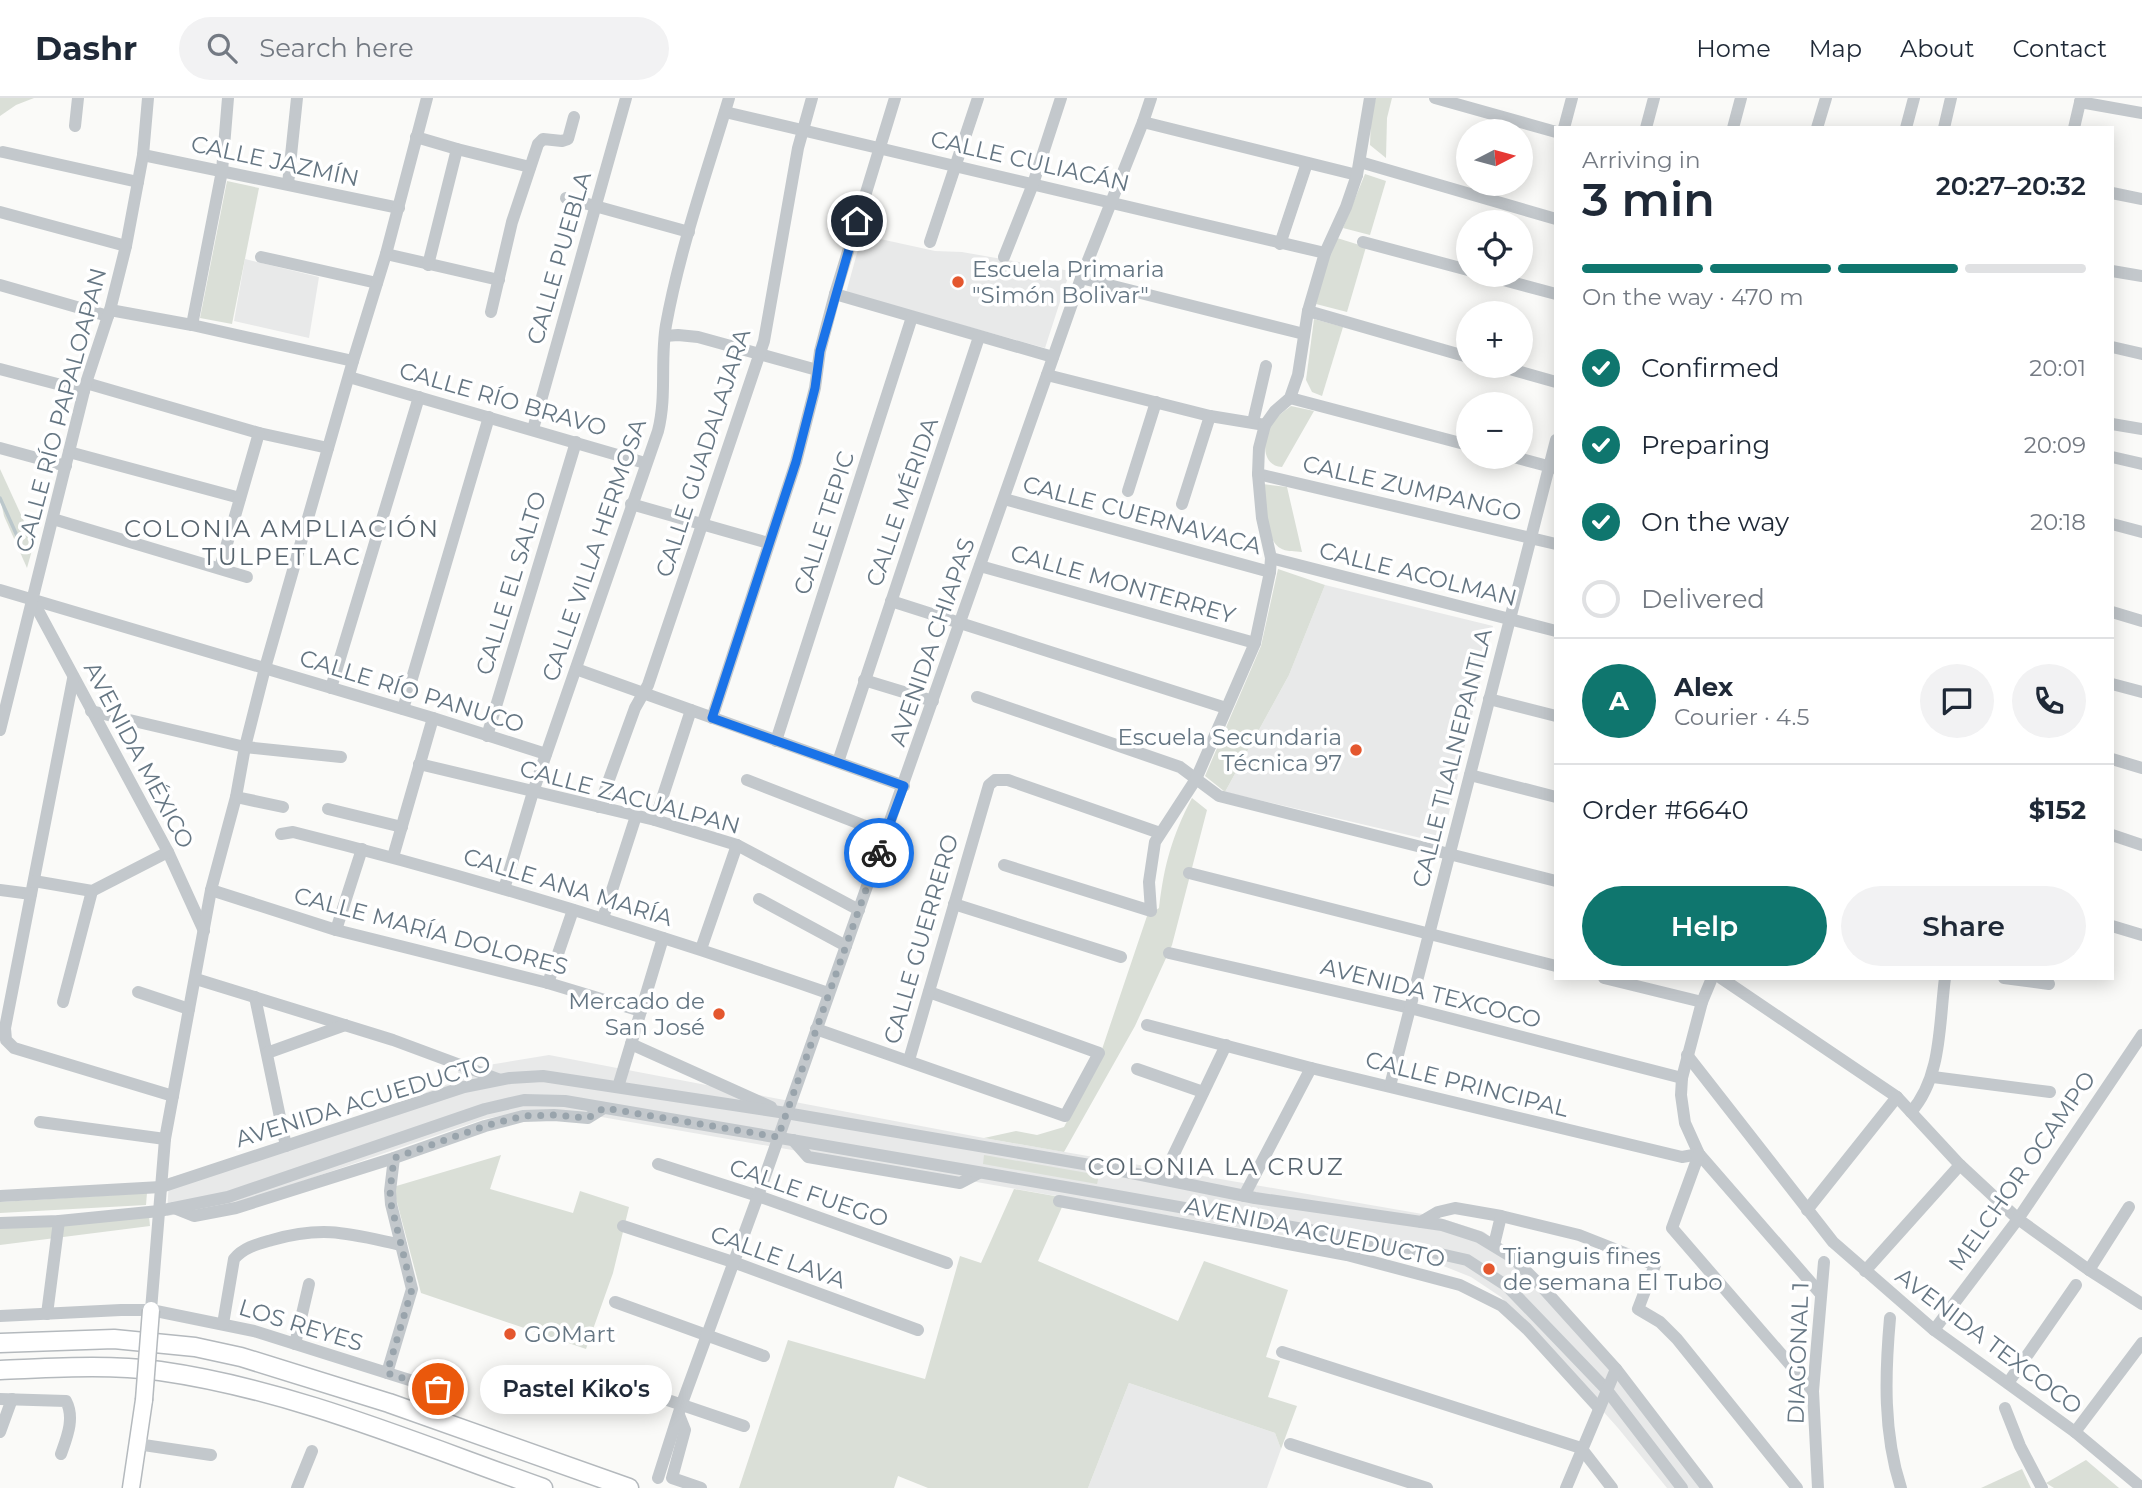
<!DOCTYPE html>
<meta charset="utf-8">
<style>
:root{--surface:#fff;--page:#f2f2f3;--text:#1f2937;--muted:#747a83;--line:#e0e1e3;--accent:#0f766e}
body{margin:0;font-family:Montserrat,sans-serif;background:var(--page);color:var(--text);height:100vh;display:flex;flex-direction:column;font-size:26px;white-space:nowrap}
*{box-sizing:border-box;margin:0}
p{font-size:23px;color:var(--muted)}
.icon{flex:none;width:38px;height:38px;fill:none;stroke:currentColor;stroke-width:2;stroke-linecap:round;stroke-linejoin:round}
.map{position:relative;flex:1;overflow:hidden}
.panel{position:absolute;left:1554px;top:28px;width:560px;height:854px;display:flex;flex-direction:column;background:var(--surface);border-radius:0px;box-shadow:0 4px 18px #0003}
.panel>*{flex:none}
.needle{width:46px;rotate:84deg}
.tools{position:absolute;left:1456px;top:21px;display:grid;gap:14px}
.tools a{display:grid;place-items:center;width:77px;height:77px;border-radius:50%;background:var(--surface);box-shadow:0 4px 18px #0003;font-size:35px}
.pin{position:absolute;display:grid;place-items:center;width:60px;height:60px;color:#fff;margin:-30px;border:4px solid #fff;border-radius:50%;box-shadow:0 2px 7px #0007}
.courier{position:absolute;display:grid;place-items:center;width:70px;height:70px;margin:-35px;border:5px solid #1a73e8;border-radius:50%;background:#fff;color:#222;box-shadow:0 2px 9px #0007}
.bubble{position:absolute;height:49px;border-radius:24px;background:var(--surface);box-shadow:0 4px 18px #0003;font-size:23px;font-weight:600;line-height:49px;text-align:center}
.summary em{font-style:normal;font-weight:600}
.summary div{display:flex;flex-direction:column-reverse}
.summary{display:flex;align-items:center;justify-content:space-between;height:119px;padding:0 28px}
h1{font-size:46px;font-weight:600;line-height:52px}
.bar{display:grid;grid-template-columns:repeat(4,1fr);gap:10px 7px;align-content:center;height:84px;padding:0 28px}
.bar i{height:9px;border-radius:5px;background:var(--line)}
.bar .current{background:var(--accent)}
.bar p{grid-column:span 4}
.line{display:flex;align-items:center;gap:18px;padding:0 28px;border-top:2px solid var(--line)}
.line div{flex:1}
.round{display:grid;place-items:center;flex:none;width:74px;height:74px;border-radius:37px;background:var(--page)}
ol{padding:0 28px;list-style:none}
li{display:flex;align-items:center;gap:21px;height:77px}
li p{margin-inline-start:auto}
li .icon{padding:7px;border-radius:50%;background:var(--accent);color:#fff;stroke-width:4}
li:last-child{color:var(--muted)}
li i{width:38px;height:38px;border:4px solid var(--line);border-radius:50%}
.button{display:flex;gap:14px;margin-top:auto;padding:14px 28px}
.button a{flex:1;height:80px;border-radius:42px;background:var(--accent);color:#fff;font-size:28px;font-weight:600;line-height:80px;text-align:center}
.button a+a{background:var(--page);color:var(--text)}
header{display:flex;align-items:center;gap:42px;box-sizing:border-box;height:98px;padding:0 35px;background:var(--surface);border-bottom:2px solid var(--line)}
header strong{font-size:33px}
nav{display:flex;gap:38px;margin-inline-start:auto;font-size:24px}
.search{width:490px;height:63px;background:var(--page);display:flex;align-items:center;gap:18px;box-sizing:border-box;padding:0 24px;border-radius:38px;color:var(--muted);font-size:26px}
.map>svg:first-child{display:block}
.built{fill:#e8e9e9}
.green{fill:#dadfd7}
.lines{fill:none;stroke-linecap:round;stroke-linejoin:round}
.stream{stroke:#bbc7cb;stroke-width:3.5}
.major-casing{stroke:#b5babe;stroke-width:19}
.highway-casing{stroke:#b4b9bd;stroke-width:21}
.minor{stroke:#c3c8cc;stroke-width:12}
.major{stroke:#fff;stroke-width:16}
.highway{stroke:#fff;stroke-width:18}
.major-bridge-casing{stroke:#b5babe;stroke-width:19;stroke-linecap:butt}
.major-bridge{stroke:#fff;stroke-width:16}
.done{stroke:#99a4ac;stroke-width:7;stroke-dasharray:0 12.6}
.route{stroke:#1a73e8;stroke-width:9}
.poi-dot{fill:#e4572e;stroke:#fff;stroke-width:2.5}
.labels{text-anchor:middle;dominant-baseline:central;stroke-width:7;stroke-linejoin:round;paint-order:stroke}
.street-label{font-size:23px;fill:#657683;stroke:#fff}
.poi-label{font-size:23px;fill:#657683;stroke:#fff;text-anchor:start}
.neighbourhood-label{font-size:24px;letter-spacing:2px;fill:#57646e;stroke:#fff}
</style>
<header>
<strong>Dashr</strong>
<div class="search"><svg class="icon" aria-label="search" viewBox="0 0 24 24"><circle cx="10" cy="10" r="6"/><path d="M15 15l6 6"/></svg>Search here</div>
<nav><a>Home</a><a>Map</a><a>About</a><a>Contact</a></nav>
</header>
<div class="map">
<svg width="2142" height="1390" viewBox="0 0 2142 1390">
<rect width="100%" height="100%" fill="#fafaf8"/>
<g class="built">
<polygon points="862,137 935,153 962,154 1070,173 1045,250 846,195"/>
<polygon points="245,161 319,179 309,240 234,223"/>
<polygon points="1325,487 1493,528 1442,745 1225,694 1289,577"/>
<polygon points="549,957 984,1040 1434,1118 1484,1134 1518,1161 1604,1250 1714,1390 1667,1390 1618,1330 1501,1199 1471,1179 1431,1163 567,1013 521,1014 484,1021 233,1107 167,1118 169,1080 290,1045 459,982 458,972"/>
<polygon points="1129,1285 1275,1335 1281,1351 1267,1390 1088,1390"/>
</g>
<g class="green">
<polygon points="0,0 34,0 16,7 0,18"/>
<polygon points="1376,0 1392,0 1387,20 1386,60 1370,47 1371,19"/>
<polygon points="1365,76 1386,83 1370,137 1343,130"/>
<polygon points="227,83 259,90 232,226 200,220"/>
<polygon points="1337,140 1366,149 1347,214 1316,206 1327,163"/>
<polygon points="1314,221 1343,229 1322,298 1312,294 1306,282"/>
<path d="M1291 308 1314 313 1282 369C1262 368 1262 343 1270 328 1273 320 1285 313 1291 308Z"/>
<polygon points="0,371 34,445 27,470 4,418 0,399"/>
<path d="M1263 386 1287 389 1302 454C1295 453 1286 454 1280 450 1265 441 1264 402 1263 386Z"/>
<polygon points="1278,471 1325,487 1289,577 1225,694 1205,678 1261,548"/>
<path d="M1192 700 1207 712 1172 847 1135 928 1064 1054 984 1040 1016 1033 1037 1037 1064 1029 1097 966 1147 818 1159 810C1164 767 1172 738 1192 700Z"/>
<polygon points="501,1057 490,1091 573,1115 580,1093 629,1109 613,1175 586,1251 421,1195 393,1089"/>
<polygon points="984,1057 1099,1077 1097,1086 983,1066"/>
<polygon points="1014,1091 1066,1100 1038,1163 1178,1223 1204,1163 1288,1192 1266,1259 1280,1263 1268,1299 1297,1308 1281,1351 1275,1335 1129,1285 1088,1390 928,1390 898,1378 894,1390 739,1390 788,1242 925,1281 960,1158 981,1165"/>
<polygon points="147,1095 146,1107 0,1115 0,1104"/>
<polygon points="149,1118 150,1128 0,1147 0,1130"/>
<polygon points="2086,1362 2119,1390 2054,1390 2046,1385"/>
<polygon points="2022,1371 2031,1390 1981,1390"/>
</g>
<g class="lines">
<polyline class="stream" points="0,400 23,451"/>
<defs>
<polyline id="major" points="131,1390 144,1302"/>
<g id="highway">
<polyline points="0,1245 114,1241 195,1249 241,1259 389,1305 629,1390"/>
<path d="M0 1272C53 1270 107 1266 160 1273 293 1292 418 1346 543 1390"/>
</g>
</defs>
<use href="#major" class="major-casing"/>
<use href="#highway" class="highway-casing"/>
<g class="minor">
<polyline points="1435,0 1556,34"/>
<polyline points="2080,4 2142,15"/>
<polyline points="725,14 1325,155"/>
<polyline points="1143,24 1357,77"/>
<polyline points="75,28 78,0"/>
<polyline points="1564,30 1572,0"/>
<polyline points="1646,30 1654,0"/>
<polyline points="1733,30 1741,0"/>
<polyline points="1817,30 1826,0"/>
<polyline points="1906,30 1914,0"/>
<polyline points="1944,30 1951,0"/>
<polyline points="2074,30 2081,0"/>
<polyline points="416,39 457,51 530,69"/>
<polyline points="3,54 138,84"/>
<polyline points="143,57 399,110"/>
<polyline points="1360,64 1556,121"/>
<polyline points="288,86 297,0"/>
<polyline points="2112,95 2142,101"/>
<polyline points="566,100 689,134"/>
<polyline points="0,114 126,148"/>
<polyline points="930,144 978,0"/>
<polyline points="1363,144 1468,172"/>
<polyline points="1280,146 1307,65"/>
<polyline points="386,156 499,182"/>
<polyline points="261,159 377,185"/>
<polyline points="1004,159 1033,86 1061,0"/>
<polyline points="428,167 457,51"/>
<polyline points="2112,173 2142,178"/>
<polyline points="1485,177 1556,196"/>
<polyline points="1081,180 1304,236"/>
<polyline points="0,187 108,218"/>
<polyline points="835,196 1053,259"/>
<polyline points="110,212 192,227 353,263"/>
<polyline points="1308,213 1468,259"/>
<polyline points="491,214 512,124 538,46 543,41 562,43 568,41 574,19"/>
<polyline points="192,227 222,73 228,0"/>
<polyline points="665,238 678,237 698,239 817,272"/>
<polyline points="2112,249 2142,256"/>
<polyline points="1499,268 1556,284"/>
<polyline points="0,271 84,293"/>
<polyline points="1047,277 1210,318 1265,327"/>
<polyline points="349,279 645,365"/>
<polyline points="86,285 259,335 328,350"/>
<polyline points="1290,300 1468,347"/>
<polyline points="1253,324 1266,268"/>
<polyline points="2112,326 2142,331"/>
<polyline points="533,331 626,0"/>
<polyline points="0,350 66,368"/>
<polyline points="69,354 240,400"/>
<polyline points="1514,359 1555,370"/>
<polyline points="2112,359 2142,366"/>
<polyline points="1258,376 1556,446"/>
<polyline points="1128,393 1156,304"/>
<polyline points="1004,401 1270,474"/>
<polyline points="631,406 768,445"/>
<polyline points="1182,406 1210,318"/>
<polyline points="53,421 247,479"/>
<polyline points="2112,426 2142,434"/>
<polyline points="1271,460 1556,533"/>
<polyline points="980,468 1255,545"/>
<polyline points="220,470 259,335"/>
<polyline points="0,492 433,620 546,656"/>
<polyline points="33,503 168,754 204,833"/>
<polyline points="891,503 1226,610"/>
<polyline points="2112,514 2142,523"/>
<polyline points="576,571 904,688"/>
<polyline points="73,581 5,930 6,942 14,950 173,998"/>
<polyline points="864,582 933,603"/>
<polyline points="2112,586 2142,594"/>
<polyline points="331,590 419,299"/>
<polyline points="977,599 1180,669 1219,698 1556,783"/>
<polyline points="1489,601 1556,618"/>
<polyline points="403,611 489,319"/>
<polyline points="91,613 245,649 341,659"/>
<polyline points="712,620 796,364 815,290 820,253 835,196 895,0"/>
<polyline points="0,632 86,285 110,212 126,148 143,57 148,0"/>
<polyline points="487,638 576,344"/>
<polyline points="776,643 912,219"/>
<polyline points="2112,661 2142,670"/>
<polyline points="838,664 979,239"/>
<polyline points="419,666 655,722 737,747 859,812"/>
<polyline points="1470,677 1556,699"/>
<polyline points="747,682 886,736"/>
<polyline points="236,699 283,709"/>
<polyline points="599,709 635,610 648,587 764,243 798,50 812,0"/>
<polyline points="328,711 402,729"/>
<polyline points="655,722 691,612"/>
<path d="M281 736 293 734C474 779 652 834 828 895"/>
<polyline points="2112,737 2142,747"/>
<polyline points="393,759 433,620"/>
<polyline points="1004,767 1151,813 1149,784 1155,744 1196,681 1255,545 1270,474 1271,460 1262,420 1258,376 1259,350 1265,327 1275,313 1290,300 1298,277 1308,213 1325,155 1346,109 1357,77 1370,0"/>
<polyline points="1189,775 1556,868"/>
<polyline points="34,783 92,793 168,754"/>
<path d="M504 791 533 694 658 333C667 298 660 262 666 227 680 150 707 74 729 0"/>
<polyline points="0,792 31,796"/>
<polyline points="211,792 336,832 548,885 641,913"/>
<polyline points="759,801 846,848"/>
<polyline points="954,806 1121,859"/>
<polyline points="603,820 636,718"/>
<polyline points="2112,828 2142,837"/>
<polyline points="336,832 362,751"/>
<polyline points="701,851 737,747"/>
<polyline points="1169,855 1410,910 1682,980"/>
<polyline points="1604,880 1702,904"/>
<polyline points="1712,880 1702,904 1682,980 1681,997 1685,1025 1699,1056 1820,1195"/>
<polyline points="1721,880 1897,999 1960,1067 2018,1121 2089,1172 2142,1206"/>
<polyline points="2004,880 2049,886"/>
<polyline points="196,881 393,942 498,981"/>
<polyline points="548,885 573,812"/>
<polyline points="138,894 189,911"/>
<polyline points="255,899 286,1048"/>
<polyline points="63,904 92,793"/>
<polyline points="1147,927 1311,970 1682,1059 1699,1056"/>
<polyline points="816,931 1065,1018 1099,955 929,894"/>
<polyline points="631,946 771,1009"/>
<polyline points="267,955 345,927"/>
<polyline points="1687,957 1833,1144 1934,1232 2075,1334 2142,1390"/>
<polyline points="909,962 989,687 995,682 1008,682 1160,735"/>
<polyline points="1137,971 1203,994"/>
<polyline points="1933,979 2050,994"/>
<polyline points="1390,988 1556,342"/>
<polyline points="618,989 663,840"/>
<path d="M1911 1014C1942 979 1939 925 1945 880"/>
<polyline points="40,1024 165,1041"/>
<polyline points="793,1042 808,1059 960,1085 979,1075"/>
<polyline points="1699,1056 1672,1130 1813,1293"/>
<polyline points="658,1066 758,1098 947,1165"/>
<polyline points="1162,1081 1226,947"/>
<polyline points="0,1098 161,1089 464,989 510,980 543,978 786,1015 1107,1070 1255,1100 1442,1127 1479,1139 1512,1159 1542,1189 1616,1271 1707,1390"/>
<polyline points="1244,1098 1311,970"/>
<polyline points="1059,1103 1347,1157 1460,1187 1502,1208 1527,1231 1598,1309"/>
<polyline points="174,1110 194,1118 236,1110 394,1060 485,1028 523,1018 554,1017 588,1020 604,1010"/>
<polyline points="1807,1112 1897,999"/>
<polyline points="1421,1124 1438,1114 1455,1110 1501,1118 1579,1137 1655,1167 1638,1211 1660,1224 1677,1241 1797,1390"/>
<polyline points="0,1125 59,1123 159,1113 228,1099 485,1011 524,1002 565,1003 1106,1096 1427,1153 1467,1162 1507,1188 1606,1291 1682,1390"/>
<polyline points="623,1128 733,1164 918,1232"/>
<polyline points="1494,1147 1501,1118"/>
<polyline points="2089,1172 2129,1109"/>
<polyline points="1865,1173 1960,1067"/>
<polyline points="615,1204 764,1258"/>
<polyline points="151,1212 165,1041 211,792 236,699 245,649 265,570 353,263 386,156 427,0"/>
<polyline points="47,1216 59,1123"/>
<polyline points="0,1218 121,1212 151,1212 254,1233 438,1291"/>
<path d="M1890 1220C1885 1276 1883 1335 1901 1390"/>
<path d="M223 1226 234 1161C244 1149 258 1146 272 1142 325 1127 350 1136 401 1147"/>
<polyline points="1934,1232 2018,1121 2142,937"/>
<polyline points="295,1246 309,1186"/>
<polyline points="1282,1254 1581,1350 1612,1390"/>
<polyline points="387,1275 412,1191 391,1106 390,1093 394,1060"/>
<polyline points="594,1277 744,1328"/>
<polyline points="2008,1285 2076,1187"/>
<path d="M0 1301 66 1303C75 1320 67 1339 61 1356"/>
<polyline points="2005,1310 2020,1348 2042,1390"/>
<polyline points="679,1317 685,1332 672,1380 701,1390"/>
<polyline points="0,1334 12,1301"/>
<polyline points="2075,1334 2142,1245"/>
<polyline points="137,1346 211,1357"/>
<polyline points="1290,1346 1427,1390"/>
<polyline points="658,1380 681,1308 758,1098 1081,180 1143,24 1151,0"/>
<polyline points="297,1390 312,1353"/>
<polyline points="1566,1390 1616,1271"/>
<polyline points="1818,1390 1813,1293 1824,1164"/>
</g>
<use href="#major" class="major"/>
<use href="#highway" class="highway"/>
<defs>
<polyline id="major-bridge" points="144,1302 151,1212"/>
</defs>
<use href="#major-bridge" class="major-bridge-casing"/>
<use href="#major-bridge" class="major-bridge"/>
</g>
<g class="lines">
<polyline class="done" points="438,1291 387,1275 412,1191 391,1106 390,1093 394,1060 485,1028 523,1018 554,1017 588,1020 604,1010 778,1039 879,755"/>
<polyline class="route" points="857,123 820,253 815,290 796,364 712,620 904,688 879,755"/>
</g>
<g class="poi-dot">
<circle cx="958" cy="184" r="7"/>
<circle cx="1356" cy="652" r="7"/>
<circle cx="719" cy="916" r="7"/>
<circle cx="1489" cy="1171" r="7"/>
<circle cx="510" cy="1236" r="7"/>
</g>
<g class="labels">
<g class="street-label">
<text transform="translate(275 63) rotate(12)">CALLE JAZMÍN</text>
<text transform="translate(1030 63) rotate(13)">CALLE CULIACÁN</text>
<text transform="translate(559 160) rotate(-74)">CALLE PUEBLA</text>
<text transform="translate(503 301) rotate(16)">CALLE RÍO BRAVO</text>
<text transform="translate(61 312) rotate(-75)">CALLE RÍO PAPALOAPAN</text>
<text transform="translate(703 355) rotate(-72)">CALLE GUADALAJARA</text>
<text transform="translate(1412 390) rotate(13)">CALLE ZUMPANGO</text>
<text transform="translate(902 404) rotate(-71)">CALLE MÉRIDA</text>
<text transform="translate(1142 417) rotate(15)">CALLE CUERNAVACA</text>
<text transform="translate(824 425) rotate(-72)">CALLE TEPIC</text>
<text transform="translate(594 452) rotate(-71)">CALLE VILLA HERMOSA</text>
<text transform="translate(1418 476) rotate(14)">CALLE ACOLMAN</text>
<text transform="translate(511 485) rotate(-73)">CALLE EL SALTO</text>
<text transform="translate(1123 486) rotate(16)">CALLE MONTERREY</text>
<text transform="translate(932 544) rotate(-71)">AVENIDA CHIAPAS</text>
<text transform="translate(412 593) rotate(17)">CALLE RÍO PANUCO</text>
<text transform="translate(139 657) rotate(62)">AVENIDA MÉXICO</text>
<text transform="translate(1452 660) rotate(-76)">CALLE TLALNEPANTLA</text>
<text transform="translate(630 699) rotate(15)">CALLE ZACUALPAN</text>
<text transform="translate(568 789) rotate(17)">CALLE ANA MARÍA</text>
<text transform="translate(431 833) rotate(15)">CALLE MARÍA DOLORES</text>
<text transform="translate(921 841) rotate(-74)">CALLE GUERRERO</text>
<text transform="translate(1431 895) rotate(14)">AVENIDA TEXCOCO</text>
<text transform="translate(1467 986) rotate(14)">CALLE PRINCIPAL</text>
<text transform="translate(363 1003) rotate(-17)">AVENIDA ACUEDUCTO</text>
<text transform="translate(2022 1073) rotate(-55)">MELCHOR OCAMPO</text>
<text transform="translate(809 1095) rotate(19)">CALLE FUEGO</text>
<text transform="translate(1315 1134) rotate(12)">AVENIDA ACUEDUCTO</text>
<text transform="translate(778 1159) rotate(20)">CALLE LAVA</text>
<text transform="translate(301 1227) rotate(17)">LOS REYES</text>
<text transform="translate(1989 1243) rotate(37)">AVENIDA TEXCOCO</text>
<text transform="translate(1798 1255) rotate(-88)">DIAGONAL 1</text>
</g>
<g class="poi-label">
<text x="972" y="171">Escuela Primaria<tspan x="972" dy="26">"Simón Bolivar"</tspan></text>
<text x="1342" y="639" text-anchor="end">Escuela Secundaria<tspan x="1342" dy="26">Técnica 97</tspan></text>
<text x="705" y="903" text-anchor="end">Mercado de<tspan x="705" dy="26">San José</tspan></text>
<text x="1503" y="1158">Tianguis fines<tspan x="1503" dy="26">de semana El Tubo</tspan></text>
<text x="524" y="1236">GOMart</text>
</g>
<g class="neighbourhood-label">
<text x="282" y="430">COLONIA AMPLIACIÓN<tspan x="282" dy="28">TULPETLAC</tspan></text>
<text x="1216" y="1068">COLONIA LA CRUZ</text>
</g>
</g>
</svg>
<div class="tools">
<a><svg class="needle" viewBox="-14 -14 28 28"><path d="M0-13l5 13h-10z" fill="#e53935"/><path d="M0 13l5-13h-10z" fill="#747a83"/></svg></a>
<a><svg class="icon" aria-label="locate" viewBox="0 0 24 24"><circle cx="12" cy="12" r="6"/><path d="M12 2v4M12 18v4M2 12h4M18 12h4"/></svg></a>
<a>+</a>
<a>−</a>
</div>
<div class="pin" style="left:438px;top:1291px;background:#ea580c"><svg class="icon" aria-label="bag" viewBox="0 0 24 24"><path d="M5 8h14l-1 12H6zM9 8a3 3 0 0 1 6 0"/></svg></div>
<div class="pin" style="left:857px;top:123px;background:#1f2937"><svg class="icon" aria-label="home" viewBox="0 0 24 24"><path d="M3 11l9-7 9 7M6 9v11h12V9"/></svg></div>
<div class="courier" style="left:879px;top:755px"><svg class="icon" aria-label="bike" viewBox="0 0 24 24"><circle cx="6" cy="16" r="4"/><circle cx="18" cy="16" r="4"/><path d="M6 16l4-8h5l3 8M10 8l3 8H6M13 5h3"/></svg></div>
<div class="bubble" style="left:480px;top:1267px;width:192px">Pastel Kiko's</div>
<section class="panel">
<div class="summary"><div><h1>3 min</h1><p>Arriving in</p></div><em>20:27–20:32</em></div>
<div class="bar"><i class="current"></i><i class="current"></i><i class="current"></i><i></i><p>On the way · 470 m</p></div>
<ol>
<li><svg class="icon" aria-label="check" viewBox="0 0 24 24"><path d="M5 12l5 5 9-10"/></svg>Confirmed<p>20:01</p></li>
<li><svg class="icon" aria-label="check" viewBox="0 0 24 24"><path d="M5 12l5 5 9-10"/></svg>Preparing<p>20:09</p></li>
<li><svg class="icon" aria-label="check" viewBox="0 0 24 24"><path d="M5 12l5 5 9-10"/></svg>On the way<p>20:18</p></li>
<li><i></i>Delivered</li>
</ol>
<div class="line" style="height:126px"><b class="round" style="background:var(--accent);color:#fff">A</b><div><b>Alex</b><p>Courier · 4.5</p></div><a class="round"><svg class="icon" aria-label="chat" viewBox="0 0 24 24"><path d="M4 5h16v11H9l-5 4z"/></svg></a><a class="round"><svg class="icon" aria-label="phone" viewBox="0 0 24 24"><path d="M5 4h4l2 5-3 2q2 4 5 5l2-3 5 2v4C11 20 4 13 5 4z"/></svg></a></div>
<div class="line" style="height:91px"><div>Order #6640</div><b>$152</b></div>
<div class="button"><a>Help</a><a>Share</a></div>
</section>
</div>
